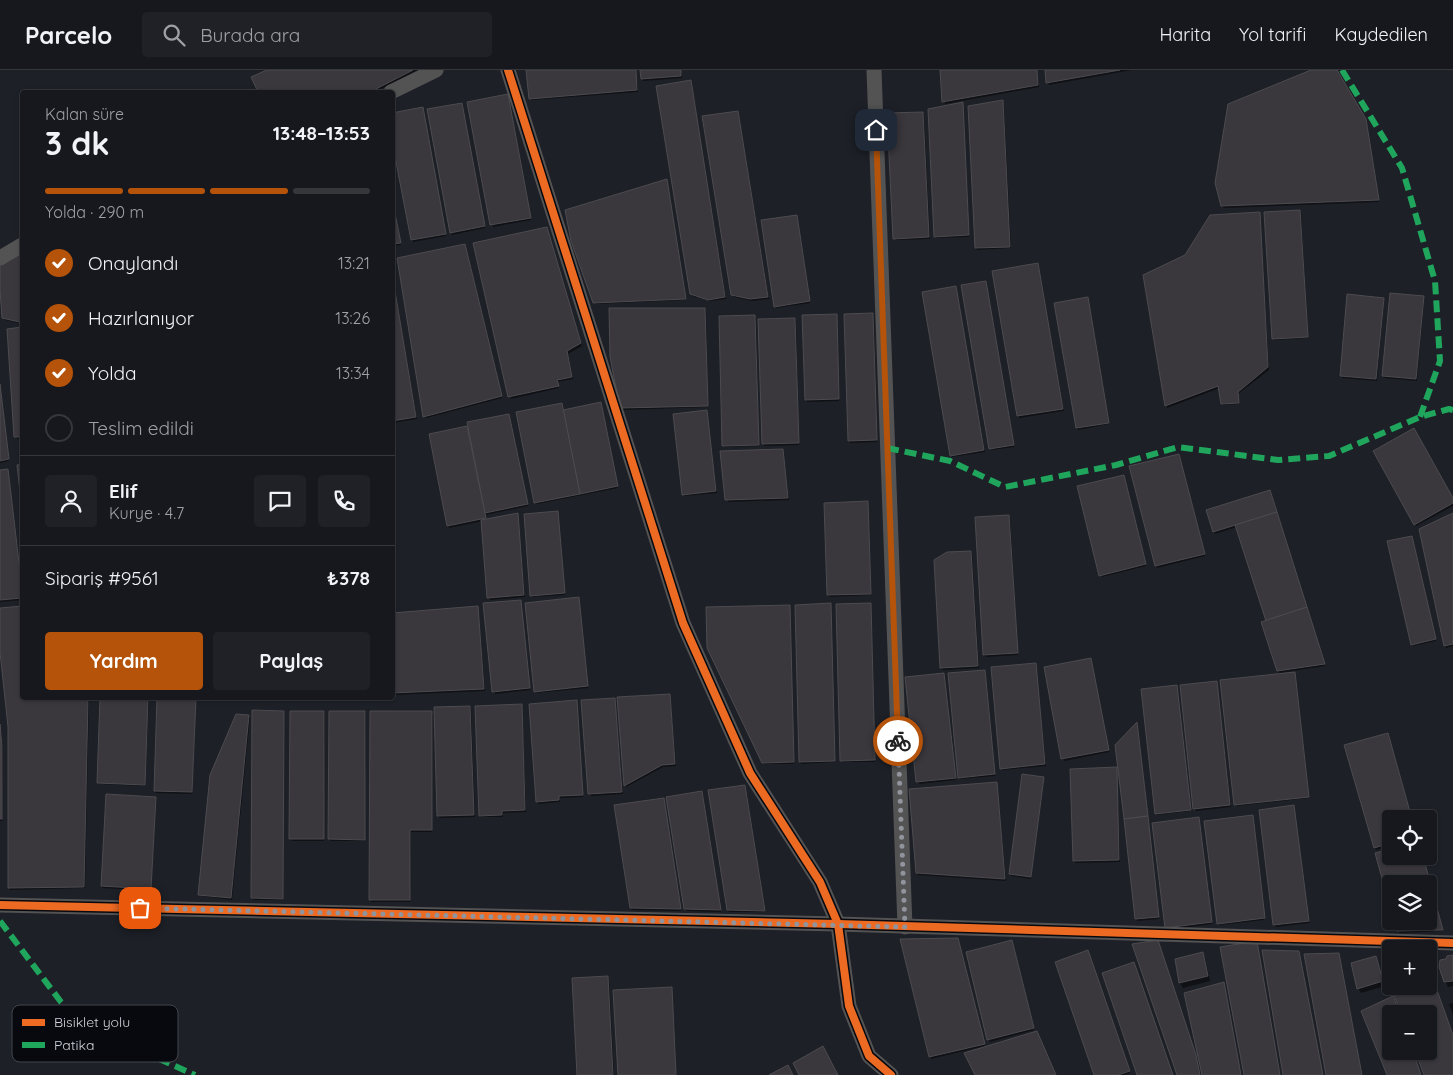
<!DOCTYPE html>
<html lang="tr">
<meta charset="utf-8">
<style>
:root{--surface:#16181d;--page:#1f2126;--text:#f1f3f6;--muted:#9ea0a4;--line:#35373b;--accent:#b45309}
body{margin:0;font-family:Quicksand,sans-serif;background:var(--page);color:var(--text);height:100vh;display:flex;flex-direction:column;font-size:19px;white-space:nowrap}
*{box-sizing:border-box;margin:0}
p{font-size:16px;color:var(--muted)}
.icon{flex:none;width:28px;height:28px;fill:none;stroke:currentColor;stroke-width:2;stroke-linecap:round;stroke-linejoin:round}
.map{position:relative;flex:1;overflow:hidden}
.details{position:absolute;left:20px;top:20px;width:375px;height:610px;display:flex;flex-direction:column;background:var(--surface);border-radius:5px;box-shadow:0 1px 4px #0004,0 0 0 1px var(--line)}
.details>*{flex:none}
.tools{position:absolute;left:1382px;top:740px;display:grid;gap:10px}
.tools a{display:grid;place-items:center;width:55px;height:55px;border-radius:5px;background:var(--surface);box-shadow:0 1px 4px #0004,0 0 0 1px var(--line);font-size:25px}
.pin{position:absolute;display:grid;place-items:center;width:42px;height:42px;color:#fff;margin:-21px;border-radius:10px;box-shadow:0 2px 8px #0006}
.courier{position:absolute;display:grid;place-items:center;width:50px;height:50px;margin:-25px;border:4px solid #b45309;border-radius:50%;background:#fff;color:#222;box-shadow:0 1px 6px #0007}
.overview em{font-style:normal;font-weight:700}
.overview div{display:flex;flex-direction:column-reverse}
.overview{display:flex;align-items:center;justify-content:space-between;height:85px;padding:0 25px}
h1{font-size:32px;font-weight:700;line-height:38px}
.bar{display:grid;grid-template-columns:repeat(4,1fr);gap:8px 5px;align-content:center;height:60px;padding:0 25px}
.bar i{height:6px;border-radius:4px;background:var(--line)}
.bar .active{background:var(--accent)}
.bar p{grid-column:span 4}
.line{display:flex;align-items:center;gap:12px;padding:0 25px;border-top:1px solid var(--line)}
.line div{flex:1}
.round{display:grid;place-items:center;flex:none;width:52px;height:52px;border-radius:5px;background:var(--page)}
ol{padding:0 25px;list-style:none}
li{display:flex;align-items:center;gap:15px;height:55px}
li p{margin-inline-start:auto}
li .icon{padding:5px;border-radius:50%;background:var(--accent);color:#fff;stroke-width:4}
li:last-child{color:var(--muted)}
li i{width:28px;height:28px;border:2px solid var(--line);border-radius:50%}
.cta{display:flex;gap:10px;margin-top:auto;padding:10px 25px}
.cta a{flex:1;height:58px;border-radius:5px;background:var(--accent);color:#fff;font-size:20px;font-weight:700;line-height:58px;text-align:center}
.cta a+a{background:var(--page);color:var(--text)}
header{display:flex;align-items:center;gap:30px;box-sizing:border-box;height:70px;padding:0 25px;background:var(--surface);border-bottom:1px solid var(--line)}
header strong{font-size:24px}
nav{display:flex;gap:28px;margin-inline-start:auto;font-size:18px}
.search{width:350px;height:45px;background:var(--page);display:flex;align-items:center;gap:12px;box-sizing:border-box;padding:0 18px;border-radius:5px;color:var(--muted);font-size:19px}
.map>svg:first-child{display:block}
.shadow{fill:#0007}
.building{fill:#3a383d;stroke:#4c4b4f}
.lines{fill:none;stroke-linecap:round;stroke-linejoin:round}
.minor{stroke:#545354;stroke-width:15}
.quiet{stroke:#20a55d;stroke-width:6;stroke-dasharray:12 6;stroke-linecap:butt}
.cycleway-casing{stroke:#07090e;stroke-width:11}
.cycleway{stroke:#ed6a23;stroke-width:8}
.done{stroke:#91949c;stroke-width:5;stroke-dasharray:0 9}
.route{stroke:#b45309;stroke-width:6}
.key{fill:#07090e;stroke:#43464c;stroke-width:1}
.key-label{font-size:14px;fill:#cfd3db}
</style>
<header>
<strong>Parcelo</strong>
<div class="search"><svg class="icon" aria-label="search" viewBox="0 0 24 24"><circle cx="10" cy="10" r="6"/><path d="M15 15l6 6"/></svg>Burada ara</div>
<nav><a>Harita</a><a>Yol tarifi</a><a>Kaydedilen</a></nav>
</header>
<div class="map">
<svg width="1453" height="1005" viewBox="0 0 1453 1005">
<rect width="100%" height="100%" fill="#1d2027"/>
<g class="shadow">
<polygon points="270,0 418,0 375,22 260,22 253,7"/>
<polygon points="528,0 636,0 638,22 531,30"/>
<polygon points="642,0 681,0 682,8 643,11"/>
<polygon points="942,0 1037,0 1039,17 945,34"/>
<polygon points="1047,0 1132,0 1049,15"/>
<polygon points="1314,0 1336,0 1366,52 1379,132 1224,138 1222,135"/>
<polygon points="691,14 726,229 710,231 692,226 691,224"/>
<polygon points="508,28 531,150 493,157 469,33"/>
<polygon points="1002,32 1004,34 1011,178 977,180 976,178"/>
<polygon points="962,33 969,167 936,168 935,166"/>
<polygon points="462,36 485,158 452,165 451,162"/>
<polygon points="423,41 446,166 413,172 412,170"/>
<polygon points="738,42 769,229 752,231 734,227 732,225"/>
<polygon points="923,43 924,45 930,169 896,170 895,168"/>
<polygon points="667,113 686,230 596,234 595,232"/>
<polygon points="392,130 401,175 392,176"/>
<polygon points="1300,141 1301,143 1308,268 1274,270 1273,268"/>
<polygon points="797,146 810,233 776,238 775,236"/>
<polygon points="1260,146 1269,300 1238,324 1239,334 1223,335 1220,318 1167,338 1145,206 1186,186"/>
<polygon points="547,161 582,276 568,284 573,309 557,312 559,318 511,329 510,326"/>
<polygon points="466,177 502,328 426,348 425,347"/>
<polygon points="22,185 22,254 21,254 5,250 3,248 0,194"/>
<polygon points="1038,195 1064,341 1019,348 993,202"/>
<polygon points="392,203 417,349 392,353"/>
<polygon points="986,214 1014,377 992,380 991,378"/>
<polygon points="956,217 985,382 952,387 951,385"/>
<polygon points="1423,228 1424,230 1417,311 1384,308 1383,306"/>
<polygon points="1383,229 1384,231 1377,311 1342,308 1341,306"/>
<polygon points="1088,230 1109,354 1078,360 1077,358"/>
<polygon points="704,239 706,241 708,337 623,340 622,338"/>
<polygon points="873,244 874,246 877,372 850,373 849,371"/>
<polygon points="836,245 837,247 839,331 807,332 806,330"/>
<polygon points="754,247 756,249 759,376 725,377 724,375"/>
<polygon points="795,249 796,251 799,375 764,376 763,374 760,250"/>
<polygon points="22,259 22,369 17,369 16,367 8,260"/>
<polygon points="0,313 9,391 0,393"/>
<polygon points="601,333 618,418 537,434 535,432 563,341"/>
<polygon points="706,341 717,423 685,426 684,424"/>
<polygon points="509,345 528,436 485,445 486,451 517,444 518,446 525,527 490,530 483,451 449,458 430,365 469,357"/>
<polygon points="1375,381 1453,431 1453,436 1416,456"/>
<polygon points="721,382 783,382 789,430 728,432"/>
<polygon points="1180,387 1205,486 1157,498 1131,397"/>
<polygon points="22,395 22,430 18,396"/>
<polygon points="7,400 22,517 22,530 0,532 0,401"/>
<polygon points="1124,408 1146,496 1102,507 1101,505"/>
<polygon points="1271,423 1325,596 1279,603 1267,551 1237,457 1215,464 1214,462"/>
<polygon points="867,433 868,435 871,525 830,527 828,525"/>
<polygon points="558,442 565,525 532,527 531,525"/>
<polygon points="1453,444 1453,576 1446,578 1445,576"/>
<polygon points="1009,446 1010,448 1018,585 986,587 984,585"/>
<polygon points="1412,467 1436,571 1413,576 1412,574"/>
<polygon points="971,482 972,484 979,598 943,600 942,598"/>
<polygon points="520,531 530,620 495,624 484,535"/>
<polygon points="579,531 588,618 537,623 536,621"/>
<polygon points="870,534 871,536 875,692 843,692 842,690"/>
<polygon points="830,535 831,537 835,692 801,694 800,692"/>
<polygon points="789,536 790,538 794,694 764,694 763,692"/>
<polygon points="22,537 22,628 89,628 85,818 10,820 9,818 9,657 0,570 0,539"/>
<polygon points="478,537 485,621 392,625 392,544"/>
<polygon points="1091,592 1109,682 1064,691 1045,598"/>
<polygon points="1036,596 1046,696 1003,700 1002,698"/>
<polygon points="985,601 995,706 961,709 959,707"/>
<polygon points="944,606 956,710 919,714 906,608"/>
<polygon points="1295,606 1309,728 1237,736 1236,734"/>
<polygon points="1217,614 1231,737 1196,741 1181,616"/>
<polygon points="1176,617 1191,741 1157,745 1156,743"/>
<polygon points="670,625 676,696 663,697 626,717 619,629"/>
<polygon points="102,628 149,628 145,716 99,714 98,712"/>
<polygon points="159,628 196,628 192,724 156,723 155,721"/>
<polygon points="615,629 623,724 591,726 583,631"/>
<polygon points="577,634 583,727 559,728 560,732 538,734 537,731"/>
<polygon points="521,635 522,637 526,742 503,743 503,747 481,747 480,745"/>
<polygon points="470,637 471,639 475,747 440,748 438,746"/>
<polygon points="254,642 283,642 284,644 283,830 254,830 252,828"/>
<polygon points="324,642 325,644 324,771 292,771 290,769"/>
<polygon points="330,642 365,642 366,644 365,771 331,771 329,769"/>
<polygon points="432,643 433,645 432,762 411,762 410,832 371,832 370,829"/>
<polygon points="248,646 250,648 232,830 201,826 199,824"/>
<polygon points="0,652 3,680 2,751 0,751"/>
<polygon points="1137,654 1159,849 1137,851 1117,675"/>
<polygon points="1387,665 1391,775 1376,780 1375,778"/>
<polygon points="1117,701 1120,792 1075,793 1074,791"/>
<polygon points="1043,708 1044,710 1031,809 1011,806 1010,804"/>
<polygon points="997,713 1006,811 918,805 917,803"/>
<polygon points="745,716 746,718 765,842 729,842 728,840"/>
<polygon points="702,723 703,725 721,842 687,841 685,839"/>
<polygon points="107,726 155,728 156,730 151,821 103,818 102,816"/>
<polygon points="664,731 681,841 632,840 631,838"/>
<polygon points="1294,739 1309,853 1276,857 1274,855"/>
<polygon points="1252,746 1264,850 1219,855 1218,853"/>
<polygon points="1199,750 1212,854 1168,860"/>
<polygon points="1391,780 1391,786 1422,786 1443,861 1399,863 1398,860 1429,851 1429,814 1391,814 1391,836 1376,784"/>
<polygon points="958,869 985,976 931,989 902,870"/>
<polygon points="1013,874 1034,960 990,972 989,969"/>
<polygon points="1202,883 1205,888 1210,911 1183,918 1180,913 1176,890"/>
<polygon points="1089,884 1130,1003 1124,1005 1095,1005"/>
<polygon points="1453,886 1453,916 1448,917 1445,911 1447,890"/>
<polygon points="1376,888 1378,893 1385,916 1361,923 1358,918"/>
<polygon points="608,907 609,909 614,1005 578,1005"/>
<polygon points="1432,910 1453,966 1453,1005 1425,1005 1429,981 1429,944 1391,944 1391,981 1420,1005 1388,1005 1363,942 1396,926 1429,916 1429,911"/>
<polygon points="1453,933 1453,945 1449,934"/>
</g>
<g class="building">
<polygon points="267,0 413,0 370,22 258,22 251,7"/>
<polygon points="526,0 636,0 637,20 529,29"/>
<polygon points="640,0 681,0 681,6 641,9"/>
<polygon points="940,0 1037,0 1038,15 942,32"/>
<polygon points="1045,0 1120,0 1046,13"/>
<polygon points="1311,0 1337,0 1366,49 1379,130 1221,136 1215,113 1228,34"/>
<polygon points="691,10 725,227 708,230 690,224 656,16"/>
<polygon points="508,24 531,148 490,155 467,32"/>
<polygon points="1003,30 1010,177 975,178 968,36"/>
<polygon points="963,32 969,165 934,167 928,39"/>
<polygon points="462,33 485,156 450,163 427,39"/>
<polygon points="423,37 446,164 411,170 392,71 392,43"/>
<polygon points="738,41 768,227 750,229 731,225 702,46"/>
<polygon points="923,42 929,167 893,169 887,43"/>
<polygon points="667,109 686,229 593,233 571,171 565,140"/>
<polygon points="392,129 401,173 392,174"/>
<polygon points="1300,140 1308,267 1272,269 1264,142"/>
<polygon points="1260,142 1268,297 1238,322 1239,333 1221,334 1218,316 1165,336 1143,205 1185,185 1210,145"/>
<polygon points="797,145 810,231 774,237 761,150"/>
<polygon points="547,157 581,273 567,281 572,307 557,310 559,316 508,327 473,173"/>
<polygon points="465,174 502,326 423,347 397,188"/>
<polygon points="22,184 22,252 19,252 2,248 0,220 0,193"/>
<polygon points="1038,193 1063,339 1017,346 992,201"/>
<polygon points="392,203 416,347 392,351"/>
<polygon points="986,211 1014,375 989,379 961,215"/>
<polygon points="956,216 984,380 950,386 922,222"/>
<polygon points="1390,223 1424,226 1416,309 1382,306"/>
<polygon points="1347,224 1384,228 1376,309 1340,306"/>
<polygon points="1088,227 1109,353 1076,358 1054,233"/>
<polygon points="609,238 705,238 708,336 620,338 610,287"/>
<polygon points="873,243 877,370 848,371 844,244"/>
<polygon points="837,244 839,329 805,330 802,245"/>
<polygon points="755,245 759,375 722,376 719,246"/>
<polygon points="795,248 799,373 762,374 758,249"/>
<polygon points="22,257 22,367 14,367 7,259"/>
<polygon points="0,314 9,389 0,391"/>
<polygon points="601,332 618,416 580,424 563,340"/>
<polygon points="562,333 580,424 534,433 516,342"/>
<polygon points="707,340 716,421 682,425 673,344"/>
<polygon points="509,344 528,434 485,443 467,352"/>
<polygon points="467,356 486,448 447,456 429,364"/>
<polygon points="1414,358 1453,428 1453,433 1414,455 1373,381"/>
<polygon points="783,379 788,428 725,430 720,381"/>
<polygon points="1179,384 1205,484 1155,496 1129,396"/>
<polygon points="22,394 22,440 17,395"/>
<polygon points="8,399 22,518 22,528 0,530 0,400"/>
<polygon points="1124,405 1146,494 1099,506 1077,416"/>
<polygon points="1270,420 1277,442 1213,462 1206,440"/>
<polygon points="868,431 871,524 827,525 824,433"/>
<polygon points="558,441 565,523 530,526 524,444"/>
<polygon points="1277,442 1307,537 1266,551 1235,455"/>
<polygon points="518,443 524,525 487,528 481,450"/>
<polygon points="1453,443 1453,574 1444,576 1419,459"/>
<polygon points="1009,445 1018,583 983,585 975,447"/>
<polygon points="1412,466 1436,569 1411,575 1387,471"/>
<polygon points="971,481 978,596 940,598 934,490 947,482"/>
<polygon points="579,527 588,616 534,622 525,533"/>
<polygon points="521,530 530,618 492,622 483,533"/>
<polygon points="831,533 835,691 799,692 795,535"/>
<polygon points="871,533 875,690 840,691 836,534"/>
<polygon points="790,535 794,692 762,693 707,578 706,537"/>
<polygon points="22,536 22,628 88,628 84,817 8,818 8,657 0,582 0,538"/>
<polygon points="478,536 484,619 392,623 392,543"/>
<polygon points="1307,537 1325,594 1277,601 1261,552"/>
<polygon points="1091,588 1109,680 1061,689 1044,597"/>
<polygon points="1036,593 1045,694 1000,699 991,597"/>
<polygon points="985,600 995,704 958,708 948,603"/>
<polygon points="1295,602 1309,727 1234,735 1220,610"/>
<polygon points="944,603 956,708 916,712 905,607"/>
<polygon points="1217,611 1230,735 1193,739 1180,615"/>
<polygon points="1177,615 1191,740 1155,744 1141,619"/>
<polygon points="670,624 675,694 662,695 624,716 617,627"/>
<polygon points="100,628 148,628 145,715 97,713"/>
<polygon points="157,628 196,628 192,722 154,721"/>
<polygon points="615,628 622,722 588,724 581,630"/>
<polygon points="577,630 583,725 559,726 559,730 536,732 529,634"/>
<polygon points="522,634 525,740 502,741 502,745 479,746 475,636"/>
<polygon points="470,636 474,745 437,746 434,637"/>
<polygon points="252,640 284,641 283,829 251,828"/>
<polygon points="290,641 324,641 324,769 289,769"/>
<polygon points="329,641 365,641 365,770 328,769"/>
<polygon points="370,641 432,641 432,760 410,760 410,830 369,830"/>
<polygon points="236,644 249,645 231,828 198,825 210,705"/>
<polygon points="1137,652 1148,746 1124,749 1115,675"/>
<polygon points="0,654 2,677 2,749 0,749"/>
<polygon points="1388,663 1412,749 1391,749 1391,773 1374,778 1344,675"/>
<polygon points="1117,697 1119,790 1073,791 1070,699"/>
<polygon points="1022,704 1044,707 1031,807 1009,804"/>
<polygon points="997,712 1005,809 916,803 909,719"/>
<polygon points="745,715 765,841 727,840 708,720"/>
<polygon points="702,721 721,840 684,839 666,727"/>
<polygon points="106,724 156,727 151,819 101,816"/>
<polygon points="664,728 681,839 630,838 614,735"/>
<polygon points="1294,735 1309,851 1273,855 1259,740"/>
<polygon points="1253,745 1265,848 1217,854 1204,751"/>
<polygon points="1148,746 1159,847 1135,849 1124,749"/>
<polygon points="1199,747 1212,852 1165,858 1152,753"/>
<polygon points="1391,779 1391,786 1423,786 1443,860 1397,861 1394,851 1429,851 1429,814 1391,814 1391,841 1375,783"/>
<polygon points="958,868 985,974 929,987 900,869"/>
<polygon points="1012,870 1034,958 987,970 966,882"/>
<polygon points="1158,870 1196,985 1200,1005 1177,1005 1132,874"/>
<polygon points="1257,871 1280,1005 1244,1005 1220,877"/>
<polygon points="1088,880 1130,1001 1118,1005 1094,1005 1055,892"/>
<polygon points="1262,880 1299,881 1323,1005 1283,1005"/>
<polygon points="1203,882 1208,906 1179,913 1175,889"/>
<polygon points="1339,883 1362,1005 1326,1005 1304,884"/>
<polygon points="1453,885 1453,911 1444,912 1439,897 1440,890 1446,889 1447,886"/>
<polygon points="1376,886 1383,911 1357,919 1351,893"/>
<polygon points="1391,886 1391,912 1389,912 1385,887"/>
<polygon points="1134,892 1173,1005 1137,1005 1102,903"/>
<polygon points="608,906 613,1005 577,1005 572,908"/>
<polygon points="1433,909 1453,965 1453,1005 1424,1005 1415,981 1429,981 1429,944 1401,944 1393,922 1409,916 1429,916 1429,910"/>
<polygon points="1224,912 1241,1005 1202,1005 1184,923"/>
<polygon points="672,917 676,1005 618,1005 613,920"/>
<polygon points="1393,926 1400,944 1391,944 1391,981 1413,981 1421,1005 1387,1005 1361,941"/>
<polygon points="1037,961 1056,1005 975,1005 964,983"/>
<polygon points="823,976 838,1005 799,1005 793,993"/>
<polygon points="788,995 793,1005 769,1005"/>
</g>
<g class="lines">
<g class="minor">
<polyline points="508,0 683,553 750,703 820,812 838,854 849,936 869,986 891,1005"/>
<polyline points="874,0 905,857"/>
<polyline points="391,22 436,0"/>
<polyline points="0,188 22,175"/>
<polyline points="0,835 838,854 1453,873"/>
</g>
<g class="quiet">
<polyline points="1342,0 1402,98 1435,211 1440,291 1420,347"/>
<polyline points="887,378 950,391 1005,417 1116,395 1178,377 1278,390 1329,386 1420,347 1449,339 1453,340"/>
<polyline points="0,851 61,932 83,955 195,1005"/>
</g>
<defs>
<g id="cycleway">
<polyline points="508,0 683,553 750,703 820,812 838,854 849,936 869,986 891,1005"/>
<polyline points="0,835 838,854 1453,873"/>
</g>
</defs>
<use href="#cycleway" class="cycleway-casing"/>
<use href="#cycleway" class="cycleway"/>
</g>
<g class="lines">
<polyline class="done" points="140,838 905,857 898,671"/>
<polyline class="route" points="876,60 898,671"/>
</g>
<rect x="12" y="935" width="166" height="57" rx="8" class="key"/>
<rect x="22" y="949" width="23" height="7" fill="#ed6a23"/>
<rect x="22" y="972" width="23" height="6" fill="#20a55d"/>
<g class="key-label">
<text x="54" y="957">Bisiklet yolu</text>
<text x="54" y="980">Patika</text>
</g>
</svg>
<div class="tools">
<a><svg class="icon" aria-label="locate" viewBox="0 0 24 24"><circle cx="12" cy="12" r="6"/><path d="M12 2v4M12 18v4M2 12h4M18 12h4"/></svg></a>
<a><svg class="icon" aria-label="layers" viewBox="0 0 24 24"><path d="M12 4l9 5-9 5-9-5zM3 14l9 5 9-5"/></svg></a>
<a>+</a>
<a>−</a>
</div>
<div class="pin" style="left:140px;top:838px;background:#ea580c"><svg class="icon" aria-label="bag" viewBox="0 0 24 24"><path d="M5 8h14l-1 12H6zM9 8a3 3 0 0 1 6 0"/></svg></div>
<div class="pin" style="left:876px;top:60px;background:#1f2937"><svg class="icon" aria-label="home" viewBox="0 0 24 24"><path d="M3 11l9-7 9 7M6 9v11h12V9"/></svg></div>
<div class="courier" style="left:898px;top:671px"><svg class="icon" aria-label="bike" viewBox="0 0 24 24"><circle cx="6" cy="16" r="4"/><circle cx="18" cy="16" r="4"/><path d="M6 16l4-8h5l3 8M10 8l3 8H6M13 5h3"/></svg></div>
<section class="details">
<div class="overview"><div><h1>3 dk</h1><p>Kalan süre</p></div><em>13:48–13:53</em></div>
<div class="bar"><i class="active"></i><i class="active"></i><i class="active"></i><i></i><p>Yolda · 290 m</p></div>
<ol>
<li><svg class="icon" aria-label="check" viewBox="0 0 24 24"><path d="M5 12l5 5 9-10"/></svg>Onaylandı<p>13:21</p></li>
<li><svg class="icon" aria-label="check" viewBox="0 0 24 24"><path d="M5 12l5 5 9-10"/></svg>Hazırlanıyor<p>13:26</p></li>
<li><svg class="icon" aria-label="check" viewBox="0 0 24 24"><path d="M5 12l5 5 9-10"/></svg>Yolda<p>13:34</p></li>
<li><i></i>Teslim edildi</li>
</ol>
<div class="line" style="height:90px"><a class="round"><svg class="icon" aria-label="person" viewBox="0 0 24 24"><circle cx="12" cy="8" r="4"/><path d="M4 21q1-7 8-7t8 7"/></svg></a><div><b>Elif</b><p>Kurye · 4.7</p></div><a class="round"><svg class="icon" aria-label="chat" viewBox="0 0 24 24"><path d="M4 5h16v11H9l-5 4z"/></svg></a><a class="round"><svg class="icon" aria-label="phone" viewBox="0 0 24 24"><path d="M5 4h4l2 5-3 2q2 4 5 5l2-3 5 2v4C11 20 4 13 5 4z"/></svg></a></div>
<div class="line" style="height:65px"><div>Sipariş #9561</div><b>₺378</b></div>
<div class="cta"><a>Yardım</a><a>Paylaş</a></div>
</section>
</div>
